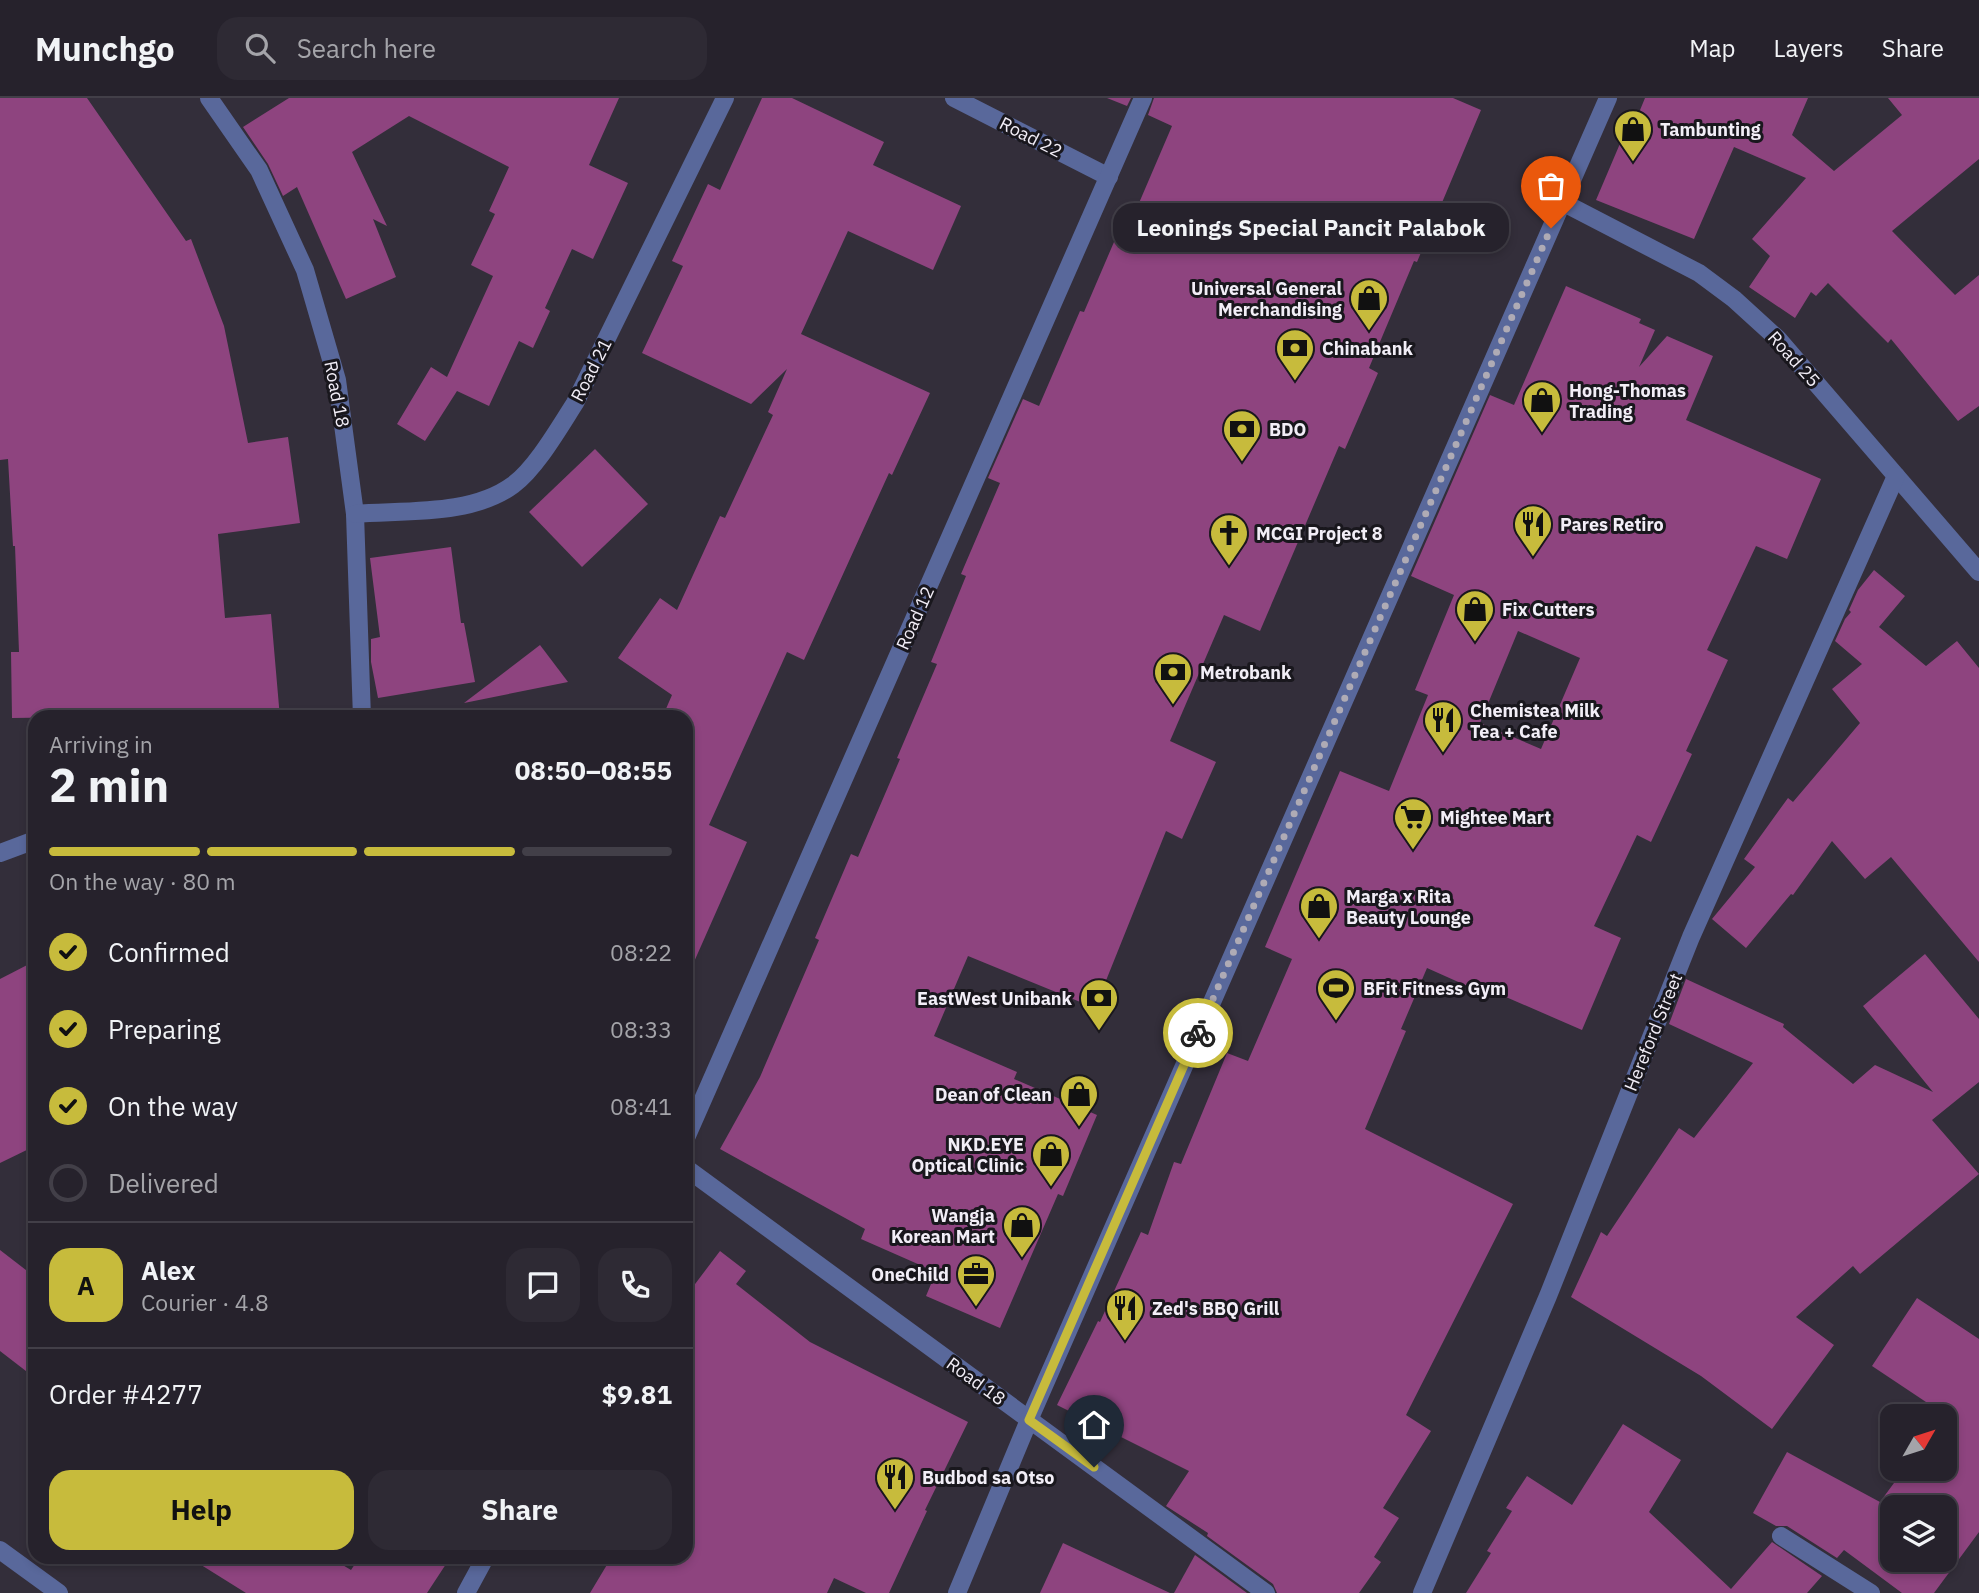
<!DOCTYPE html>
<meta charset="utf-8">
<style>
:root{--surface:#26222c;--page:#2e2a34;--text:#f1f3f6;--muted:#a4a4a9;--line:#423f48;--accent:#c7bb3c}
body{margin:0;font-family:"IBM Plex Sans",sans-serif;background:var(--page);color:var(--text);height:100vh;display:flex;flex-direction:column;font-size:26px;white-space:nowrap}
*{box-sizing:border-box;margin:0}
p{font-size:23px;color:var(--muted)}
.icon{flex:none;width:38px;height:38px;fill:none;stroke:currentColor;stroke-width:2;stroke-linecap:round;stroke-linejoin:round}
.map{position:relative;flex:1;overflow:hidden}
.panel{position:absolute;left:28px;top:612px;width:665px;height:854px;display:flex;flex-direction:column;background:var(--surface);border-radius:21px;box-shadow:0 4px 10px #0003,0 0 0 2px var(--line)}
.panel>*{flex:none}
.needle{width:46px;rotate:51deg}
.tools{position:absolute;left:1880px;top:1306px;display:grid;gap:14px}
.tools a{display:grid;place-items:center;width:77px;height:77px;border-radius:14px;background:var(--surface);box-shadow:0 4px 10px #0003,0 0 0 2px var(--line);font-size:35px}
.pin{position:absolute;display:grid;place-items:center;width:60px;height:60px;color:#fff;margin:-72px -30px;border-radius:50% 50% 50% 0;rotate:-45deg;box-shadow:0 0 7px #0007}
.pin .icon{rotate:45deg}
.courier{position:absolute;display:grid;place-items:center;width:70px;height:70px;margin:-35px;border:5px solid #c7bb3c;border-radius:50%;background:#fff;color:#222;box-shadow:0 2px 9px #0007}
.bubble{position:absolute;height:49px;border-radius:21px;background:var(--surface);box-shadow:0 4px 10px #0003,0 0 0 2px var(--line);font-size:23px;font-weight:700;line-height:49px;text-align:center}
.summary em{font-style:normal;font-weight:700}
.summary div{display:flex;flex-direction:column-reverse}
.summary{display:flex;align-items:center;justify-content:space-between;height:119px;padding:0 21px}
h1{font-size:46px;font-weight:700;line-height:52px}
.bar{display:grid;grid-template-columns:repeat(4,1fr);gap:10px 7px;align-content:center;height:84px;padding:0 21px}
.bar i{height:9px;border-radius:5px;background:var(--line)}
.bar .on{background:var(--accent)}
.bar p{grid-column:span 4}
.line{display:flex;align-items:center;gap:18px;padding:0 21px;border-top:2px solid var(--line)}
.line div{flex:1}
.round{display:grid;place-items:center;flex:none;width:74px;height:74px;border-radius:21px;background:var(--page)}
ol{padding:0 21px;list-style:none}
li{display:flex;align-items:center;gap:21px;height:77px}
li p{margin-inline-start:auto}
li .icon{padding:7px;border-radius:50%;background:var(--accent);color:#111;stroke-width:4}
li:last-child{color:var(--muted)}
li i{width:38px;height:38px;border:4px solid var(--line);border-radius:50%}
.action{display:flex;gap:14px;margin-top:auto;padding:14px 21px}
.action a{flex:1;height:80px;border-radius:21px;background:var(--accent);color:#111;font-size:28px;font-weight:700;line-height:80px;text-align:center}
.action a+a{background:var(--page);color:var(--text)}
header{display:flex;align-items:center;gap:42px;box-sizing:border-box;height:98px;padding:0 35px;background:var(--surface);border-bottom:2px solid var(--line)}
header strong{font-size:33px}
nav{display:flex;gap:38px;margin-inline-start:auto;font-size:24px}
.search{width:490px;height:63px;background:var(--page);display:flex;align-items:center;gap:18px;box-sizing:border-box;padding:0 24px;border-radius:21px;color:var(--muted);font-size:26px}
.map>svg:first-child{display:block}
.building{fill:#8e447f;fill-rule:evenodd}
.lines{fill:none;stroke-linecap:round;stroke-linejoin:round}
.minor{stroke:#59689b;stroke-width:18}
.tertiary{stroke:#59689b;stroke-width:18}
.done{stroke:#afabb5;stroke-width:7;stroke-dasharray:0 12.6}
.route{stroke:#c7bb3c;stroke-width:9}
.labels{text-anchor:middle;dominant-baseline:central;stroke-width:6;stroke-linejoin:round;paint-order:stroke}
.poi-label{font-size:18px;font-weight:bold;fill:#f2eef7;stroke:#19171d;text-anchor:start}
.street-label{font-size:18px;fill:#f2eef7;stroke:#19171d}
</style>
<header>
<strong>Munchgo</strong>
<div class="search"><svg class="icon" aria-label="search" viewBox="0 0 24 24"><circle cx="10" cy="10" r="6"/><path d="M15 15l6 6"/></svg>Search here</div>
<nav><a>Map</a><a>Layers</a><a>Share</a></nav>
</header>
<div class="map">
<svg width="1979" height="1495" viewBox="0 0 1979 1495">
<rect width="100%" height="100%" fill="#332e3a"/>
<g class="building">
<polygon points="0,0 87,0 186,143 191,141 224,228 248,345 288,339 300,425 218,436 225,520 271,516 280,620 154,618 12,620 11,554 19,554 15,448 13,448 8,361 0,362"/>
<polygon points="289,0 619,0 589,67 628,85 593,161 572,151 545,210 550,213 533,250 519,243 489,308 457,293 425,343 397,326 431,269 447,279 493,178 471,167 495,116 489,113 509,69 409,18 352,54 387,128 373,121 396,179 346,201 297,89 283,98 268,66 243,29"/>
<polygon points="762,0 792,0 884,44 873,67 961,108 933,172 848,133 801,236 930,295 892,377 889,375 804,562 787,554 709,727 747,744 686,882 686,620 662,620 672,597 618,560 660,500 677,512 720,418 725,420 773,317 768,314 787,271 751,306 642,255 683,168 672,163 708,86 720,92"/>
<polygon points="1107,0 1131,0 1127,8"/>
<polygon points="1154,0 1453,0 1481,12 1417,164 1414,163 1369,270 1378,275 1345,351 1339,348 1260,533 1224,517 1170,643 1216,664 1182,741 1166,733 1095,910 968,858 934,938 1017,974 1014,981 1097,1017 1063,1098 1058,1096 1000,1230 926,1198 936,1174 861,1141 865,1131 720,1051 760,979 819,842 815,840 851,756 858,759 900,661 897,660 937,566 931,564 966,478 961,476 1000,385 988,380 1023,301 1039,308 1080,213 1084,214 1123,123 1130,126 1172,28 1148,17"/>
<polygon points="1645,0 1808,0 1792,37 1834,73 1902,17 1888,0 1979,0 1979,61 1892,133 1955,197 1979,177 1979,308 1958,323 1891,241 1888,245 1828,185 1816,198 1811,194 1795,220 1749,189 1770,158 1752,141 1806,80 1734,49 1694,141 1596,102 1633,15 1638,17"/>
<path d="M1566 188 1641 221 1639 225 1655 232 1639 269 1667 238 1713 258 1686 322 1821 381 1787 461 1756 448 1707 552 1728 562 1686 653 1692 656 1651 744 1637 737 1594 828 1621 840 1582 932 1476 886 1474 891 1427 870 1401 931 1406 933 1365 1031 1513 1106 1406 1317 1431 1333 1383 1410 1399 1420 1374 1459 1381 1464 1359 1495H1277L1273 1486 1207 1438 1208 1435 1166 1408 1189 1373 1057 1307 1098 1223 1100 1224 1141 1134 1148 1137 1174 1064 1181 1066 1227 955 1248 963 1292 861 1265 849 1340 673 1389 693 1428 597 1415 592 1454 497 1411 478 1490 297 1514 307ZM1518 533 1580 560 1541 651 1480 625Z"/>
<polygon points="595,351 648,406 582,469 529,414"/>
<polygon points="451,449 461,525 464,525 475,584 378,600 371,564 371,541 380,539 370,460"/>
<polygon points="1874,472 1905,498 1879,529 1926,568 1957,543 1979,570 1979,864 1891,759 1865,781 1832,743 1793,797 1791,796 1746,850 1712,821 1755,769 1744,761 1788,700 1793,704 1860,625 1832,591 1862,566 1835,543 1845,521 1851,514 1849,512 1858,492"/>
<polygon points="540,547 568,584 464,605"/>
<polygon points="1925,856 1979,921 1979,984 1932,1022 1979,1076 1860,1176 1853,1168 1796,1219 1834,1247 1772,1331 1701,1278 1571,1199 1601,1134 1607,1138 1679,1030 1694,1040 1753,965 1669,926 1686,881 1784,926 1783,929 1853,986 1875,967 1933,994 1863,908"/>
<polygon points="35,863 35,1048 0,1065 0,881"/>
<polygon points="0,1152 35,1179 35,1280 0,1253"/>
<polygon points="720,1153 746,1173 736,1186 810,1244 968,1324 925,1412 927,1413 889,1495 866,1495 834,1480 827,1495 590,1495 611,1460 686,1460 686,1198"/>
<path d="M1917 1200 1979 1241V1434L1934 1495H1902L1844 1452 1837 1460 1787 1428H1776L1753 1415 1787 1354 1880 1404 1905 1370H1944V1316L1872 1268ZM1892 1409H1944V1461H1892Z"/>
<polygon points="1623,1326 1681,1362 1649,1414 1731,1491 1772,1444 1822,1478 1807,1495 1466,1495 1491,1455 1487,1453 1512,1413 1506,1410 1527,1378 1572,1407"/>
<polygon points="1063,1445 1170,1495 1040,1495"/>
<polygon points="1195,1457 1247,1495 1174,1495"/>
<polygon points="190,1460 331,1460 351,1472 359,1460 450,1460 427,1495 246,1495"/>
</g>
<g class="lines">
<g class="minor">
<polyline points="209,0 259,72 305,172 337,282 355,416 362,620"/>
<polyline points="954,0 1109,79"/>
<polyline points="1562,104 1699,175 1734,201 1778,241 1979,474"/>
<path d="M355 416C405 412 471 418 513 387 536 370 559 330 575 305L725 0"/>
<polyline points="0,755 35,742"/>
<polyline points="686,1040 1143,0"/>
<polyline points="686,1070 1266,1495"/>
<polyline points="1781,1438 1871,1495"/>
<polyline points="0,1452 59,1495"/>
<polyline points="466,1495 485,1460"/>
<polyline points="1422,1495 1548,1198 1691,839 1896,378"/>
</g>
<polyline class="tertiary" points="957,1495 1029,1322 1608,0"/>
</g>
<g class="lines">
<polyline class="done" points="1198,935 1551,130"/>
<polyline class="route" points="1094,1369 1029,1322 1198,935"/>
</g>
<defs>
<symbol id="shop-pin" viewBox="-11 -11 22 30"><path d="M0 17L-7.5 6A9.5 9.5 0 1 1 7.5 6Z" fill="#c7bb3c" stroke="#19171d"/><path d="M-5-2.5h2.3a2.7 3.5 0 0 1 5.4 0H5L5.5 6h-11ZM-1.5-2.5h3a1.5 2.3 0 0 0-3 0Z" fill="#111"/></symbol>
<symbol id="bank-pin" viewBox="-11 -11 22 30"><path d="M0 17L-7.5 6A9.5 9.5 0 1 1 7.5 6Z" fill="#c7bb3c" stroke="#19171d"/><path d="M-6-4H6V4H-6ZM0-2.3a2.3 2.3 0 1 0 0 4.6a2.3 2.3 0 1 0 0-4.6Z" fill="#111"/></symbol>
<symbol id="restaurant-pin" viewBox="-11 -11 22 30"><path d="M0 17L-7.5 6A9.5 9.5 0 1 1 7.5 6Z" fill="#c7bb3c" stroke="#19171d"/><path d="M-5-6h1v4h1v-4h1v4h1v-4h1v5L-1.5 .5V6h-2V.5L-5-1ZM5-6V6H3V1.5H1.5Q1.5-4 5-6Z" fill="#111"/></symbol>
<symbol id="church-pin" viewBox="-11 -11 22 30"><path d="M0 17L-7.5 6A9.5 9.5 0 1 1 7.5 6Z" fill="#c7bb3c" stroke="#19171d"/><path d="M-1.2-6h2.4v3.5h3.3v2.4h-3.3V6h-2.4V-.1h-3.3v-2.4h3.3Z" fill="#111"/></symbol>
<symbol id="supermarket-pin" viewBox="-11 -11 22 30"><path d="M0 17L-7.5 6A9.5 9.5 0 1 1 7.5 6Z" fill="#c7bb3c" stroke="#19171d"/><path d="M-6-5.5h2.5l.6 2H6L4.5 2H-2.5L-4.4-4H-6ZM-1.5 3.2a1.3 1.3 0 1 0 .1 0ZM3 3.2a1.3 1.3 0 1 0 .1 0Z" fill="#111"/></symbol>
<symbol id="stadium-pin" viewBox="-11 -11 22 30"><path d="M0 17L-7.5 6A9.5 9.5 0 1 1 7.5 6Z" fill="#c7bb3c" stroke="#19171d"/><path d="M0-5a6.5 5 0 1 0 0 10a6.5 5 0 1 0 0-10ZM-3.5-1.8h7v3.6h-7Z" fill="#111"/></symbol>
<symbol id="office-pin" viewBox="-11 -11 22 30"><path d="M0 17L-7.5 6A9.5 9.5 0 1 1 7.5 6Z" fill="#c7bb3c" stroke="#19171d"/><path d="M-6-3h4V-5.5h4V-3h4V5H-6ZM-1-4.5V-3h2v-1.5ZM-6 0V1H6V0Z" fill="#111"/></symbol>
</defs>
<g fill-rule="evenodd">
<use href="#shop-pin" x="1611" y="9" width="44" height="60"/>
<use href="#shop-pin" x="1347" y="178" width="44" height="60"/>
<use href="#bank-pin" x="1273" y="228" width="44" height="60"/>
<use href="#shop-pin" x="1520" y="280" width="44" height="60"/>
<use href="#bank-pin" x="1220" y="309" width="44" height="60"/>
<use href="#restaurant-pin" x="1511" y="404" width="44" height="60"/>
<use href="#church-pin" x="1207" y="413" width="44" height="60"/>
<use href="#shop-pin" x="1453" y="489" width="44" height="60"/>
<use href="#bank-pin" x="1151" y="552" width="44" height="60"/>
<use href="#restaurant-pin" x="1421" y="600" width="44" height="60"/>
<use href="#supermarket-pin" x="1391" y="697" width="44" height="60"/>
<use href="#shop-pin" x="1297" y="786" width="44" height="60"/>
<use href="#stadium-pin" x="1314" y="868" width="44" height="60"/>
<use href="#bank-pin" x="1077" y="878" width="44" height="60"/>
<use href="#shop-pin" x="1057" y="974" width="44" height="60"/>
<use href="#shop-pin" x="1029" y="1034" width="44" height="60"/>
<use href="#shop-pin" x="1000" y="1105" width="44" height="60"/>
<use href="#office-pin" x="954" y="1154" width="44" height="60"/>
<use href="#restaurant-pin" x="1103" y="1188" width="44" height="60"/>
<use href="#restaurant-pin" x="873" y="1357" width="44" height="60"/>
</g>
<g class="labels">
<g class="poi-label">
<text x="1660" y="31">Tambunting</text>
<text x="1342" y="190" text-anchor="end">Universal General<tspan x="1342" dy="21">Merchandising</tspan></text>
<text x="1322" y="250">Chinabank</text>
<text x="1569" y="292">Hong-Thomas<tspan x="1569" dy="21">Trading</tspan></text>
<text x="1269" y="331">BDO</text>
<text x="1560" y="426">Pares Retiro</text>
<text x="1256" y="435">MCGI Project 8</text>
<text x="1502" y="511">Fix Cutters</text>
<text x="1200" y="574">Metrobank</text>
<text x="1470" y="612">Chemistea Milk<tspan x="1470" dy="21">Tea + Cafe</tspan></text>
<text x="1440" y="719">Mightee Mart</text>
<text x="1346" y="798">Marga x Rita<tspan x="1346" dy="21">Beauty Lounge</tspan></text>
<text x="1363" y="890">BFit Fitness Gym</text>
<text x="1072" y="900" text-anchor="end">EastWest Unibank</text>
<text x="1052" y="996" text-anchor="end">Dean of Clean</text>
<text x="1024" y="1046" text-anchor="end">NKD.EYE<tspan x="1024" dy="21">Optical Clinic</tspan></text>
<text x="995" y="1117" text-anchor="end">Wangja<tspan x="995" dy="21">Korean Mart</tspan></text>
<text x="949" y="1176" text-anchor="end">OneChild</text>
<text x="1152" y="1210">Zed's BBQ Grill</text>
<text x="922" y="1379">Budbod sa Otso</text>
</g>
<g class="street-label">
<text transform="translate(1031 39) rotate(27)">Road 22</text>
<text transform="translate(1794 261) rotate(48)">Road 25</text>
<text transform="translate(591 272) rotate(-63)">Road 21</text>
<text transform="translate(337 296) rotate(79)">Road 18</text>
<text transform="translate(915 520) rotate(-66)">Road 12</text>
<text transform="translate(1653 934) rotate(-68)">Hereford Street</text>
<text transform="translate(976 1283) rotate(36)">Road 18</text>
</g>
</g>
</svg>
<div class="tools">
<a><svg class="needle" viewBox="-14 -14 28 28"><path d="M0-13l5 13h-10z" fill="#e53935"/><path d="M0 13l5-13h-10z" fill="#a4a4a9"/></svg></a>
<a><svg class="icon" aria-label="layers" viewBox="0 0 24 24"><path d="M12 4l9 5-9 5-9-5zM3 14l9 5 9-5"/></svg></a>
</div>
<div class="pin" style="left:1551px;top:130px;background:#ea580c"><svg class="icon" aria-label="bag" viewBox="0 0 24 24"><path d="M5 8h14l-1 12H6zM9 8a3 3 0 0 1 6 0"/></svg></div>
<div class="pin" style="left:1094px;top:1369px;background:#1f2937"><svg class="icon" aria-label="home" viewBox="0 0 24 24"><path d="M3 11l9-7 9 7M6 9v11h12V9"/></svg></div>
<div class="courier" style="left:1198px;top:935px"><svg class="icon" aria-label="bike" viewBox="0 0 24 24"><circle cx="6" cy="16" r="4"/><circle cx="18" cy="16" r="4"/><path d="M6 16l4-8h5l3 8M10 8l3 8H6M13 5h3"/></svg></div>
<div class="bubble" style="left:1113px;top:105px;width:396px">Leonings Special Pancit Palabok</div>
<section class="panel">
<div class="summary"><div><h1>2 min</h1><p>Arriving in</p></div><em>08:50–08:55</em></div>
<div class="bar"><i class="on"></i><i class="on"></i><i class="on"></i><i></i><p>On the way · 80 m</p></div>
<ol>
<li><svg class="icon" aria-label="check" viewBox="0 0 24 24"><path d="M5 12l5 5 9-10"/></svg>Confirmed<p>08:22</p></li>
<li><svg class="icon" aria-label="check" viewBox="0 0 24 24"><path d="M5 12l5 5 9-10"/></svg>Preparing<p>08:33</p></li>
<li><svg class="icon" aria-label="check" viewBox="0 0 24 24"><path d="M5 12l5 5 9-10"/></svg>On the way<p>08:41</p></li>
<li><i></i>Delivered</li>
</ol>
<div class="line" style="height:126px"><b class="round" style="background:var(--accent);color:#111">A</b><div><b>Alex</b><p>Courier · 4.8</p></div><a class="round"><svg class="icon" aria-label="chat" viewBox="0 0 24 24"><path d="M4 5h16v11H9l-5 4z"/></svg></a><a class="round"><svg class="icon" aria-label="phone" viewBox="0 0 24 24"><path d="M5 4h4l2 5-3 2q2 4 5 5l2-3 5 2v4C11 20 4 13 5 4z"/></svg></a></div>
<div class="line" style="height:91px"><div>Order #4277</div><b>$9.81</b></div>
<div class="action"><a>Help</a><a>Share</a></div>
</section>
</div>
